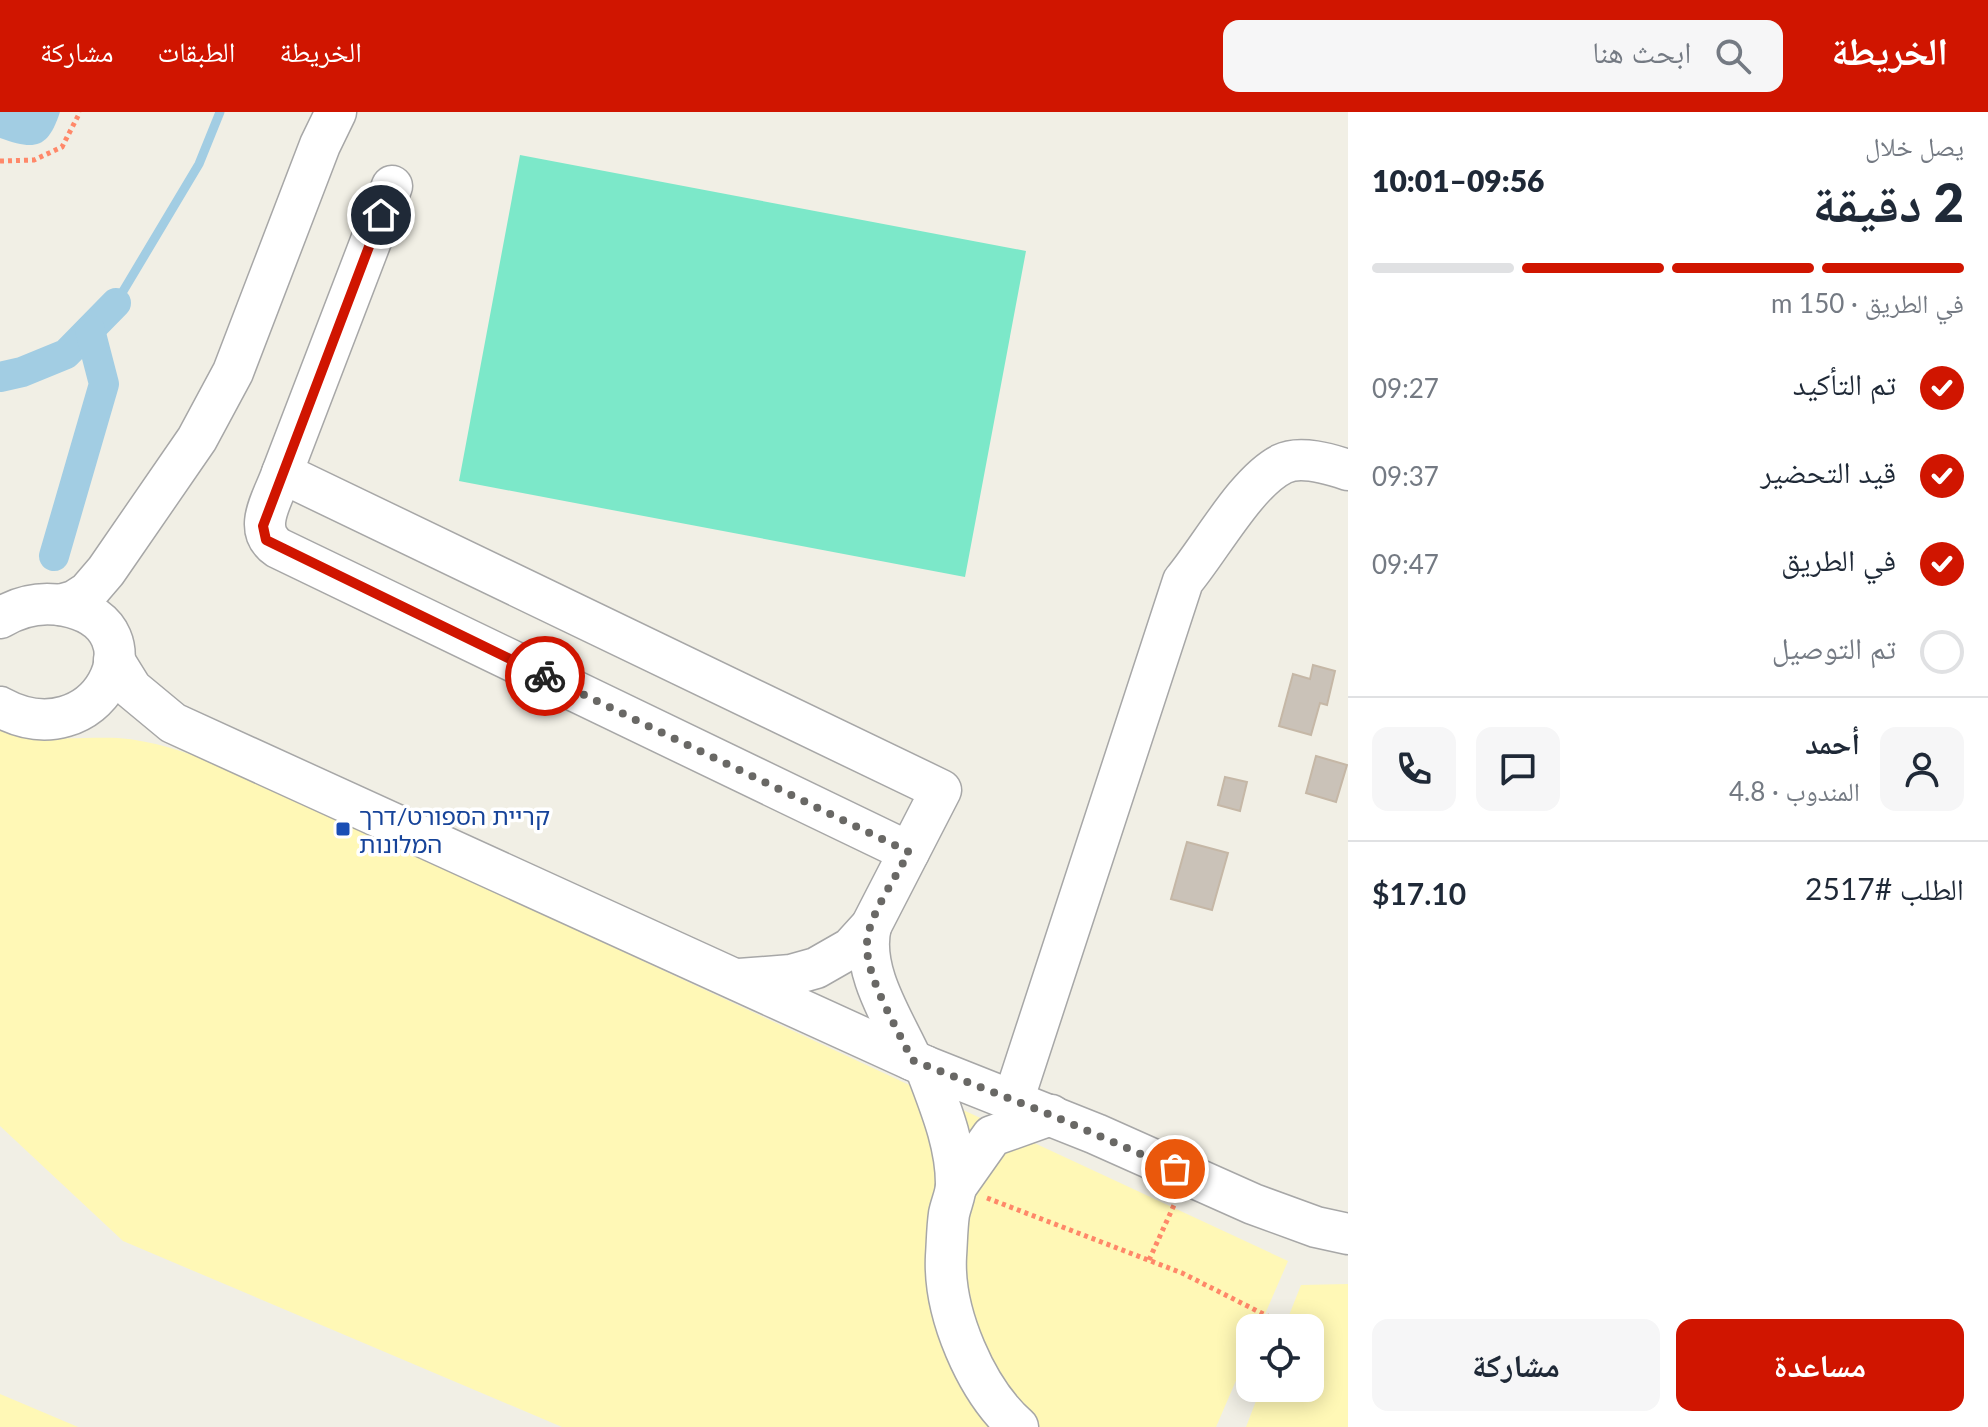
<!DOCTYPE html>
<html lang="ar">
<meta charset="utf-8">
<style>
:root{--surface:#fff;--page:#f6f6f7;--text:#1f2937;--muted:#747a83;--line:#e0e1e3;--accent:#d01500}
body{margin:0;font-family:Lato,"Noto Naskh Arabic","Noto Sans Hebrew",sans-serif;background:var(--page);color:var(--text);direction:rtl;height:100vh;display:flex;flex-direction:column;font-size:30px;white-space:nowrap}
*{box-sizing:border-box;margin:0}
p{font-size:26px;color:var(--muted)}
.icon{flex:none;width:44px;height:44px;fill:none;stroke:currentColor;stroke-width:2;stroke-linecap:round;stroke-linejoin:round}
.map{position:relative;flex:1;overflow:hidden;direction:ltr}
.drawer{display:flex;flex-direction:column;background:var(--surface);width:640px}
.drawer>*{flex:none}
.tools{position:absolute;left:1236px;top:1202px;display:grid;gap:16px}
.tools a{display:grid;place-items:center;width:88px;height:88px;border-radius:16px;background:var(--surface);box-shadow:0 4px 20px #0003;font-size:40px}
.pin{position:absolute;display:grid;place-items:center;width:68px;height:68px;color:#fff;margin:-34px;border:4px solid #fff;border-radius:50%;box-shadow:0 2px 8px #0007}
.courier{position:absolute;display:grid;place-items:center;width:80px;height:80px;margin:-40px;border:6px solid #d01500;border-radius:50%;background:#fff;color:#222;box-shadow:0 2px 10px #0007}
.head em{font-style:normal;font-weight:800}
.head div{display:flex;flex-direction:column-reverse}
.head{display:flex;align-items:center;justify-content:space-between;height:136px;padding:0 24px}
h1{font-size:52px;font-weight:800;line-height:60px}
.bar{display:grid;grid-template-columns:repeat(4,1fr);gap:12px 8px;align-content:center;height:96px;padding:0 24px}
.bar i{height:10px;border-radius:6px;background:var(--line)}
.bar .on{background:var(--accent)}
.bar p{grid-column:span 4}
.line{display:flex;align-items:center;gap:20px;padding:0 24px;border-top:2px solid var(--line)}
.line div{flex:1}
.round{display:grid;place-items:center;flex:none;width:84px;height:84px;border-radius:16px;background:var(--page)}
ol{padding:0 24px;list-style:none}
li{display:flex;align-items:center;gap:24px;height:88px}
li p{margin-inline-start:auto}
li .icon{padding:8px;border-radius:50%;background:var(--accent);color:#fff;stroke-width:4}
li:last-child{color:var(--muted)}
li i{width:44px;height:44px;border:4px solid var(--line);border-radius:50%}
.cta{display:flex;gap:16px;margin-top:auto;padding:16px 24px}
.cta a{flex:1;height:92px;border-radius:16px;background:var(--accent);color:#fff;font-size:32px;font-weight:800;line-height:92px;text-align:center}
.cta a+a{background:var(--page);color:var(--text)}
header{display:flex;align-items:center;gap:48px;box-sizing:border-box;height:112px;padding:0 40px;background:var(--accent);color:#fff}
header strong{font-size:38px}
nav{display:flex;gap:44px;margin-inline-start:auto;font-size:28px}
.search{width:560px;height:72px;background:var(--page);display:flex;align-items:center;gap:20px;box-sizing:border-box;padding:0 28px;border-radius:16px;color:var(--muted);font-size:30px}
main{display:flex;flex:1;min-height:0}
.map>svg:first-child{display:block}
.sand{fill:#fff8b6}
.pitch{fill:#7ce8c9}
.water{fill:#a2cde3}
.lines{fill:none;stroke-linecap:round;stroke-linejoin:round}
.stream{stroke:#a2cde3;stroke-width:9}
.canal{stroke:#a2cde3;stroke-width:30}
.building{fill:#cac2b8;stroke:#c5b7a6;stroke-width:2}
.minor-casing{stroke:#a7a7a7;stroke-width:43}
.path{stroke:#ff8869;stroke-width:5;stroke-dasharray:4 4;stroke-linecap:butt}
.minor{stroke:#fff;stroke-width:40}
.done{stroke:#696865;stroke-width:8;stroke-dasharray:0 14.4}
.route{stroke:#d01500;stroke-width:10}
.transit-dot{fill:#1a4fb4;stroke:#fff;stroke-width:3}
.labels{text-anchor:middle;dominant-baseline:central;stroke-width:7;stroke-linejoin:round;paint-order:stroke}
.transit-label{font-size:24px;fill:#164399;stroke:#fff;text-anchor:start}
</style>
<header>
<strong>الخريطة</strong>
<div class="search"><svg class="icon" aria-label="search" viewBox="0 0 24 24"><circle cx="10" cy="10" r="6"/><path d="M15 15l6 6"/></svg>ابحث هنا</div>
<nav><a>الخريطة</a><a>الطبقات</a><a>مشاركة</a></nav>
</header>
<main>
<section class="drawer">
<div class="head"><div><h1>2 دقيقة</h1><p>يصل خلال</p></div><em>09:56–10:01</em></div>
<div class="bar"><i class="on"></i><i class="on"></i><i class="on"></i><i></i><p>في الطريق · 150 m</p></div>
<ol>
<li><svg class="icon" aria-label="check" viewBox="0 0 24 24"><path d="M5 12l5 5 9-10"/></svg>تم التأكيد<p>09:27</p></li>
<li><svg class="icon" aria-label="check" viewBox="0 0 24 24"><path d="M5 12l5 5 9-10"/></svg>قيد التحضير<p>09:37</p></li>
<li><svg class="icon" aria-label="check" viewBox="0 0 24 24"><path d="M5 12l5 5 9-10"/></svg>في الطريق<p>09:47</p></li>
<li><i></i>تم التوصيل</li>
</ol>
<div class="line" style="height:144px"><a class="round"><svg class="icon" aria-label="person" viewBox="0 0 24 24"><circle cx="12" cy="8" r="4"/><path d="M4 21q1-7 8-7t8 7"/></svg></a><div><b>أحمد</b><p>المندوب · 4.8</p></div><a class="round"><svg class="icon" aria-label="chat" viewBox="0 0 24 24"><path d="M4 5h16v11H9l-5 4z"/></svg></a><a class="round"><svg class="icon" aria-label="phone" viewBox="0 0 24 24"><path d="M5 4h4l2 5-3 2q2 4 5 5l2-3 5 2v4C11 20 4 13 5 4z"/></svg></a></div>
<div class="line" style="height:104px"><div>الطلب #2517</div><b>$17.10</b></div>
<div class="cta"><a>مساعدة</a><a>مشاركة</a></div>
</section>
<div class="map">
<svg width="1348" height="1315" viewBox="0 0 1348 1315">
<rect width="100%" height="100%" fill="#f1efe5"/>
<g class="sand">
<path d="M0 615C29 632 84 624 118 626 158 629 194 643 232 658L1288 1149 1259 1216H1250V1236L1216 1315H562L123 1129 0 1014Z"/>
<polygon points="1348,1172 1348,1315 1246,1315 1261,1276 1310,1276 1310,1216 1284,1216 1301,1173"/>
<polygon points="0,1282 78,1315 0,1315"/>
</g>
<polygon class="pitch" points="520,43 1026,139 965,465 459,369"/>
<path class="water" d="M0 0H60C48 36 36 39 0 26Z"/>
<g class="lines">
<polyline class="stream" points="116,191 199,52 220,0"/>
<g class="canal">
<polyline points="0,265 22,260 66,242 116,191"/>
<polyline points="54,444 104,272 90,218"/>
</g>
</g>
<g class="building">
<polygon points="1313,553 1335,559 1327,593 1320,591 1311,623 1279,614 1293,562 1310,567"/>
<polygon points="1316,644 1347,653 1336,690 1306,681"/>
<polygon points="1225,665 1247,670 1240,699 1218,693"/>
<polygon points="1187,730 1228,741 1212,798 1171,787"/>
</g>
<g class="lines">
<defs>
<g id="minor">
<polyline points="392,74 282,361 941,678 871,814 851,836 816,856 791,863 739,867"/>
<path d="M282 361C273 387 251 417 278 436L909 740"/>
<polyline points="60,493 74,489 88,480 106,459 197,327 233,260 320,33 336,0"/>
<path d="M0 506C20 494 41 489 65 494 166 514 97 648 0 595"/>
<polyline points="114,548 132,577 173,611 925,954 1096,1022 1253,1092 1316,1115 1348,1122"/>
<path d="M871 814C860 859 894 908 912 948"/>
<path d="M925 954C939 992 956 1031 956 1072 956 1082 951 1092 949 1102 947 1116 947 1130 946 1144 943 1201 976 1278 1018 1315"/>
<path d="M1013 989 1183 469C1210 437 1246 370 1282 352 1300 343 1330 352 1348 358"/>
<polyline points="956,1075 992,1024 1051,1003"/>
</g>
</defs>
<use href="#minor" class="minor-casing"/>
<g class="path">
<polyline points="0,49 34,48 62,35 80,0"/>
<polyline points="987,1086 1182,1161 1291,1216"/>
<polyline points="1149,1148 1175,1091"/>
<polyline points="1310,1242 1318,1253"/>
</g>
<use href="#minor" class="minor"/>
</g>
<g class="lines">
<path class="done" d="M545 564 909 740C897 764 868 804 867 831 865 865 898 917 912 948L1051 1003 1175 1057"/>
<polyline class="route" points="381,103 263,414 266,428 545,564"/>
</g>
<rect class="transit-dot" x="335" y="709" width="16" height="16" rx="4"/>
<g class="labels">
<g class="transit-label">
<text x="359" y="703">קריית הספורט/דרך<tspan x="359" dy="28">המלונות</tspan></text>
</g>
</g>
</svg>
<div class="tools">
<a><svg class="icon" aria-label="locate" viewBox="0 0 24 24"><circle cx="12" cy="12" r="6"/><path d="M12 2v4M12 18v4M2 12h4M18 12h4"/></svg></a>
</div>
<div class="pin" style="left:1175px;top:1057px;background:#ea580c"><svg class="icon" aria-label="bag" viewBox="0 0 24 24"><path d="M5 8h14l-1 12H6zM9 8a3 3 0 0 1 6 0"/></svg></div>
<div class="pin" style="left:381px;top:103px;background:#1f2937"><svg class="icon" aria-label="home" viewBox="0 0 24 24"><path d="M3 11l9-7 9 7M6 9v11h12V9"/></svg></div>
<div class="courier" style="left:545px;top:564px"><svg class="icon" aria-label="bike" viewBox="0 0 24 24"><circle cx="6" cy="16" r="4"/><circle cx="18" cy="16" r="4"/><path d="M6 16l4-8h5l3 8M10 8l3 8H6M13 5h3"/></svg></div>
</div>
</main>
